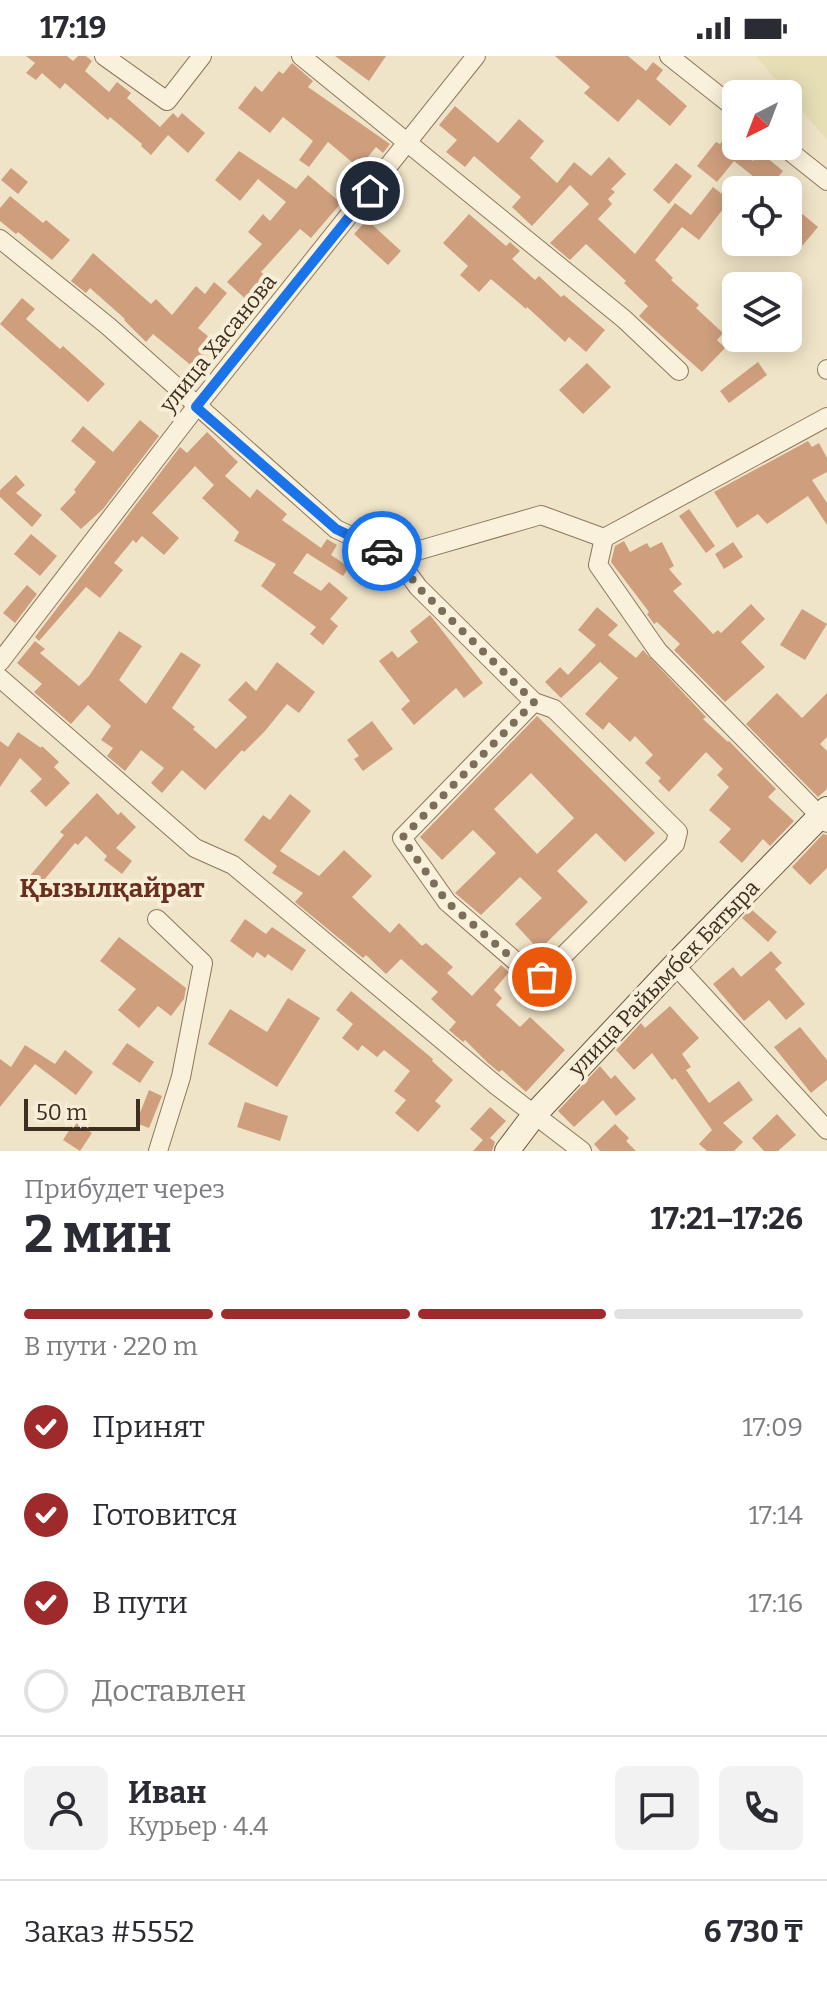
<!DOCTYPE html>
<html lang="ru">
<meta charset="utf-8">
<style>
:root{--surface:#fff;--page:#f2f2f3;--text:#2b2b33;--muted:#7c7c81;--line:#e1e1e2;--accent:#9e2a2b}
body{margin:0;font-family:Bitter,serif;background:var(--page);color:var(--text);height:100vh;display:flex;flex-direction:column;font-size:30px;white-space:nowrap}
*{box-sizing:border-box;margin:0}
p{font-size:26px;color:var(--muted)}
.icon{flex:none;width:44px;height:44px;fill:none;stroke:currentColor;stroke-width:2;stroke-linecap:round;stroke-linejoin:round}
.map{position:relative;height:1095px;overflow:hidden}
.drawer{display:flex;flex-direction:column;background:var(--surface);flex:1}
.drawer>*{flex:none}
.needle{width:52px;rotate:222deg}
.controls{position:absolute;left:722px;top:24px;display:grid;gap:16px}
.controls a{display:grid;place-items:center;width:80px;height:80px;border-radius:12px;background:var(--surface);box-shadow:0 4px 20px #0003;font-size:40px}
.scale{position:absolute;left:24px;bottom:20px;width:116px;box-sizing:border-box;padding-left:8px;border:4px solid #3d2e20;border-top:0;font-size:22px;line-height:28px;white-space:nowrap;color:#3d2e20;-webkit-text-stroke:6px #f7eed8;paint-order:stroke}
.pin{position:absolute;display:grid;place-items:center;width:68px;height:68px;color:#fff;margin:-34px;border:4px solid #fff;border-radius:50%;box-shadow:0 2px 8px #0007}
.courier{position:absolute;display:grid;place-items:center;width:80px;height:80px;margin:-40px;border:6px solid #1a73e8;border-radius:50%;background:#fff;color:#222;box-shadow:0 2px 10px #0007}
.summary em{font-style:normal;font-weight:700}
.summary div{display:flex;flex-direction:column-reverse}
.summary{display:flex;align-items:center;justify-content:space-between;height:136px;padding:0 24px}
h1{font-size:52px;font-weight:700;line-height:60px}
.bar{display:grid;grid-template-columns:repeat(4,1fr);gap:12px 8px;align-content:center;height:96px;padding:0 24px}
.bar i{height:10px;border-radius:6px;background:var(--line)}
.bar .active{background:var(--accent)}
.bar p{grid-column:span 4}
.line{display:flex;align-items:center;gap:20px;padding:0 24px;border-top:2px solid var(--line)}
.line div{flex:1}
.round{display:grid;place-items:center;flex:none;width:84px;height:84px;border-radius:12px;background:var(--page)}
ol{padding:0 24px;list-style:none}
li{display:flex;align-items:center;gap:24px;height:88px}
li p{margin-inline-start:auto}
li .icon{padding:8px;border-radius:50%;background:var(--accent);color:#fff;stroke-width:4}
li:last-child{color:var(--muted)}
li i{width:44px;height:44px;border:4px solid var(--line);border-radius:50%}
.status{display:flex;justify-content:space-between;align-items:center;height:56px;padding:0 40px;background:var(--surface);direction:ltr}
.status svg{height:22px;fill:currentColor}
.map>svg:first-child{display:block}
.farmland{fill:#e6deb5}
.building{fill:#cf9f7d;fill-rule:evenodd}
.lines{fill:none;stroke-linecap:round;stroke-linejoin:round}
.street-casing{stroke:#8d765c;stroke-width:20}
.secondary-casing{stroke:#6f573f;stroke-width:26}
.street{stroke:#faf1dc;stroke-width:18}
.secondary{stroke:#faf1dc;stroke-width:24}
.done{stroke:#7c6e5b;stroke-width:8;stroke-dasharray:0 14.4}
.route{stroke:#1a73e8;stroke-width:10}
.labels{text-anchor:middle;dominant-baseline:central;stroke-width:8;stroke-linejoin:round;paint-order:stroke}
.street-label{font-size:22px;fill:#3d2e20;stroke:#f7eed8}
.quarter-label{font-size:26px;font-weight:bold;fill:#6b2e1e;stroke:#f7eed8}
</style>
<div class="status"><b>17:19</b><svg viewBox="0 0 49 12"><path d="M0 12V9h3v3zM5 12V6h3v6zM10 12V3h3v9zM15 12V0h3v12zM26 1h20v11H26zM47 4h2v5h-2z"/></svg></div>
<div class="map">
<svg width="827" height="1095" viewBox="0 0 827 1095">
<rect width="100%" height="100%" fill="#f0e4c8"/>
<polygon class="farmland" points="756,0 827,0 827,84"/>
<g class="building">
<polygon points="26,0 67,0 73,5 78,0 86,0 92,5 85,15 109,36 117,26 131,37 127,42 160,71 173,57 178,62 182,57 205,77 188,97 168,79 151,99 141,90 142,88 110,61 108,64 65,27 60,33 42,17 36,24 26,17 35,7"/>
<polygon points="335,0 386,0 369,25"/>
<polygon points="555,0 628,0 646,15 653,6 663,14 656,23 687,50 670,70 638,43 618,66 584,37 590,31"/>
<polygon points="292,7 313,25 308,31 390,88 383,97 376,91 359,112 328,86 309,111 299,104 313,85 283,61 270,77 238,52 255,30 262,36 279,15 283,18"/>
<polygon points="455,50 498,87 519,63 544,85 530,102 557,127 574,106 591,120 609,101 626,118 611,133 615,136 608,143 612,148 598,163 635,198 675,147 691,159 713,131 730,144 699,184 682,171 655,204 673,222 671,224 699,249 696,252 723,277 717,284 725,292 702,316 639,260 648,250 624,227 626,225 586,188 570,204 550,187 589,148 570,129 532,170 512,151 521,141 474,100 465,111 446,96 457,84 439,69"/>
<polygon points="724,83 753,105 761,97 783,115 767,134 743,134 754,121 734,105 717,126 697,110 716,86 720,88"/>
<polygon points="239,95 296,133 308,119 341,147 311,182 300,173 261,216 270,224 249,246 227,226 262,188 248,176 263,158 270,165 286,146 258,123 240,145 215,124"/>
<polygon points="676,107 692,120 669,148 653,134"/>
<polygon points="11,112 28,126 18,138 1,124"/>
<polygon points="10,140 43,167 46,164 70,184 52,204 18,176 16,178 0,165 0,152"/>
<polygon points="788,146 818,171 797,196 788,188"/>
<polygon points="469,158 506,190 510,186 520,195 512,203 535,224 539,220 561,241 564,239 605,274 586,296 569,281 565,286 527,251 526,253 491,223 479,236 460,219 468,210 443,187"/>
<polygon points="367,164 401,195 388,209 354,178"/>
<polygon points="93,197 151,248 156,243 172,259 196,230 205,238 214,226 227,237 198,272 215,286 193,311 153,278 146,286 124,264 125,263 90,232 86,237 71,225"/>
<polygon points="22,242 35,253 26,263 60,293 63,290 105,328 88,346 0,268"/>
<polygon points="758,306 767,319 729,347 720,335"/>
<polygon points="587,307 611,331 583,358 559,334"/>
<polygon points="140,364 159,380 103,453 81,473 60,453 76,436 74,434 96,406 71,385 83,370 113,396"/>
<polygon points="207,376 238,406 225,420 250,442 257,433 287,458 282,464 321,492 327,483 337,489 331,499 349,511 343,520 307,497 293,517 321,535 329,526 348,542 330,563 338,570 323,589 310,578 316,571 261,530 276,508 234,485 239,476 202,442 214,429 195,410 152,457 179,482 164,499 142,480 136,487 133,484 114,507 123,514 100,542 86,531 39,585 35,581 180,391 187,397"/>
<polygon points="808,385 812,391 819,387 827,402 827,416 812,424 827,447 827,469 808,440 767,468 758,458 737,472 714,436"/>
<polygon points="16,419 25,429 16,437 42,459 32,471 0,441 0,434"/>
<polygon points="689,453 715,490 706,497 679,460"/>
<polygon points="31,478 57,500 40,520 14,498"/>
<polygon points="624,485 630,496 647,487 650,492 662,486 674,510 669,513 682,528 673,535 713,578 718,574 721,577 751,548 765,563 741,586 765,611 725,646 674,594 680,588 657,566 654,568 647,558 649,556 611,506 615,490"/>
<polygon points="733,486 743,501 724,513 715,498"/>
<polygon points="27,529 37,538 15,567 3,557"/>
<polygon points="597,551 618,569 608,579 636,602 643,594 706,661 703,663 728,686 729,685 776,733 768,741 794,765 770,790 763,783 742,807 719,786 731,773 709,754 729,731 717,719 723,713 706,696 669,736 658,725 661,722 645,707 653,699 635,680 630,686 609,666 603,674 585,658 618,622 600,606 561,642 545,626 560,611 568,619 596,589 578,574"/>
<polygon points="802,553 827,568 805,604 780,589"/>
<polygon points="430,559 483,627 464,642 456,632 414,669 401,653 410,645 379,605 392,595 398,602 418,586 410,575"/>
<polygon points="119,575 142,590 119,624 146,648 181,596 201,609 172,652 195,671 193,673 216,693 247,661 228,644 246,625 256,635 277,606 315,636 299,657 287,648 265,675 244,696 242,694 205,734 182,714 162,737 151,727 164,712 141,694 125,715 107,700 113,692 101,684 111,670 88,649 71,668 34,636 42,628 17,607 35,585 45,593 40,597 79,630 89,620"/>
<polygon points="777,637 802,662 827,637 827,681 820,688 827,695 827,733 818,741 746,668"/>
<path d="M537 660 655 777 625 806 596 777 557 815 588 846 539 894 515 868 542 842 520 821 481 859 455 837 496 797 473 774 442 804 420 781ZM531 717 574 762 537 798 494 753Z"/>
<polygon points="372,665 393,693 363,715 354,703 359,700 347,684"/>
<polygon points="18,676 41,692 42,690 59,706 54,711 70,727 46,751 30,735 42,723 20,702 0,731 0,685 8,691"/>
<polygon points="97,737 118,759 121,756 136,771 116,792 132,805 122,818 104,804 107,800 86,780 78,789 75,787 39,830 29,821 64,779 60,776"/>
<polygon points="290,738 311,755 280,795 319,820 344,794 372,820 352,841 390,877 399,867 422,890 426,887 453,911 447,917 472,940 501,909 509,916 494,934 502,942 496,949 520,971 530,961 565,994 526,1036 502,1014 499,1016 488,1007 465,984 463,986 449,974 456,966 431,943 438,936 401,903 386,918 366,899 363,902 295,846 303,837 272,817 277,810 244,784 263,759 270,764"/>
<polygon points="823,778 827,779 827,812 810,829 792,811"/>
<polygon points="751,853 777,876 768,886 742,862"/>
<polygon points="245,863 266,878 272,871 306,894 292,915 268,898 265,902 257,896 253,902 230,885"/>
<polygon points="119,881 186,932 184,943 171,960 158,950 139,972 118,954 136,933 100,905"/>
<polygon points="771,895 782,907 775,913 805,948 786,964 769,944 744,965 713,928 733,911 741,921"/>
<polygon points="351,935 433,1003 432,1005 453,1024 435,1045 441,1050 418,1076 395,1057 406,1044 394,1035 410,1015 384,994 377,1001 362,989 358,995 342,982 353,968 336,954"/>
<polygon points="288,942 320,962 277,1031 208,988 230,953 267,976"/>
<polygon points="670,950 699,982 682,998 691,1011 686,1014 709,1047 739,1025 753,1044 723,1067 743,1086 734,1095 707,1095 699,1088 712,1074 675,1022 672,1024 652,997 634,1014 616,994 641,967 645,972"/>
<polygon points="800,971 827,1004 827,1024 811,1037 774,991"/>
<polygon points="127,987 154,1006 140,1027 112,1008"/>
<polygon points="25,989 55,1008 65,994 93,1016 76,1039 35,1008 0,1051 0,1003 11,1011"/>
<polygon points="600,1010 611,1023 615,1019 636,1043 616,1060 603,1044 574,1071 558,1055"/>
<polygon points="149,1034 162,1040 149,1072 136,1067"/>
<polygon points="245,1046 288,1060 280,1085 237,1071"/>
<polygon points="490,1051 506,1065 490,1082 495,1086 492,1095 473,1095 483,1084 470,1073"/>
<polygon points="777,1058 796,1079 778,1095 764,1095 752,1082"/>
<polygon points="75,1065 92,1077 80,1095 63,1084"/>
<polygon points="615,1068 629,1082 626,1085 636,1095 600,1095 594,1088"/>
</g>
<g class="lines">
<defs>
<g id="street">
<polyline points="104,0 167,45 202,0"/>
<polyline points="301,0 624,263 679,315"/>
<polyline points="669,0 736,53"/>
<polyline points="783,90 827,125"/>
<polyline points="0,183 108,270 336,473 396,501 541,459 604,482"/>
<polyline points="827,313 827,314"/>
<polyline points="827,361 604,482 598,509 658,595 827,767"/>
<polyline points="396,501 418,531 534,646 554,653 678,776 675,788 542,921 528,916 447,846 402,782 534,646"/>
<polyline points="0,606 196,351 476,0"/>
<polyline points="0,622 195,792 233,809 497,1030 582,1095"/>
<polyline points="157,863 203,907 181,1021 158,1095"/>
<polyline points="675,909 827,1074"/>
</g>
<polyline id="secondary" points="507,1095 535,1058 675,909 827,753"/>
</defs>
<use href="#street" class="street-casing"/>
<use href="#secondary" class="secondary-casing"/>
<use href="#street" class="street"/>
<use href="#secondary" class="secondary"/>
</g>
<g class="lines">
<polyline class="done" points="382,495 396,501 418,531 534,646 402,782 447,846 528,916 542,921"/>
<polyline class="route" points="370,135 196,351 336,473 382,495"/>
</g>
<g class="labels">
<g class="street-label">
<text transform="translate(218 287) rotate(-51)">улица Хасанова</text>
<text transform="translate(664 922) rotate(-46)">улица Райымбек Батыра</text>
</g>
<g class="quarter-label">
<text x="112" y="832">Қызылқайрат</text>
</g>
</g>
</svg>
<div class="controls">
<a><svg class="needle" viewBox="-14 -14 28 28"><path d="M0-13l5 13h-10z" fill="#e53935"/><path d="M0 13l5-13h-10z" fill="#7c7c81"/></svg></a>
<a><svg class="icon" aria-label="locate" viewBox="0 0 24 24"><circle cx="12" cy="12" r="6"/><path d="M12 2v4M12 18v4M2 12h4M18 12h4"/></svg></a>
<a><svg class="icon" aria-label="layers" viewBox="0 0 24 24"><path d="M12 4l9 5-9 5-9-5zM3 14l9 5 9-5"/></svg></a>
</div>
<div class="scale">50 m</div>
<div class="pin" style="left:542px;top:921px;background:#ea580c"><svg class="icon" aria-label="bag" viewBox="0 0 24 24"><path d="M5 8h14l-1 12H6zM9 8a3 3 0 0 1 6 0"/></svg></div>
<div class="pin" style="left:370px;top:135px;background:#1f2937"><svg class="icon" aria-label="home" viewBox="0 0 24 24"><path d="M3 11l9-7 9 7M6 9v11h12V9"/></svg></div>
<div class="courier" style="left:382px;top:495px"><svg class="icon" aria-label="car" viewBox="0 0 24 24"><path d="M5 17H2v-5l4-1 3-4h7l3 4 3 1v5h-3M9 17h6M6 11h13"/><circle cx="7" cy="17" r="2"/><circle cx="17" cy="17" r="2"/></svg></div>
</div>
<section class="drawer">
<div class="summary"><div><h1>2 мин</h1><p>Прибудет через</p></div><em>17:21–17:26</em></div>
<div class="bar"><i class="active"></i><i class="active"></i><i class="active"></i><i></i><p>В пути · 220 m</p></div>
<ol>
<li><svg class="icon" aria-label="check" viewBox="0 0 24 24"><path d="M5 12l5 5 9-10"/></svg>Принят<p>17:09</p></li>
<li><svg class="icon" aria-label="check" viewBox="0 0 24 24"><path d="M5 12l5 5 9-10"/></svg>Готовится<p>17:14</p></li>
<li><svg class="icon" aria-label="check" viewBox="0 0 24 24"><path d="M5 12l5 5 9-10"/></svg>В пути<p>17:16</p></li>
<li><i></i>Доставлен</li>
</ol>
<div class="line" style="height:144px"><a class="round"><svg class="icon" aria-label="person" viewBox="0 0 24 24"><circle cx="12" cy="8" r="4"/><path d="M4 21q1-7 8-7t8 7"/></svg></a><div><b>Иван</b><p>Курьер · 4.4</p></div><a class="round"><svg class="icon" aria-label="chat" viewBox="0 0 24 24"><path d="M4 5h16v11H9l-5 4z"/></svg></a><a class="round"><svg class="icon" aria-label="phone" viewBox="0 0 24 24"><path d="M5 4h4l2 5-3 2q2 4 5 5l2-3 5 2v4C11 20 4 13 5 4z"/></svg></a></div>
<div class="line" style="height:104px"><div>Заказ #5552</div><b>6 730 ₸</b></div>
</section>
